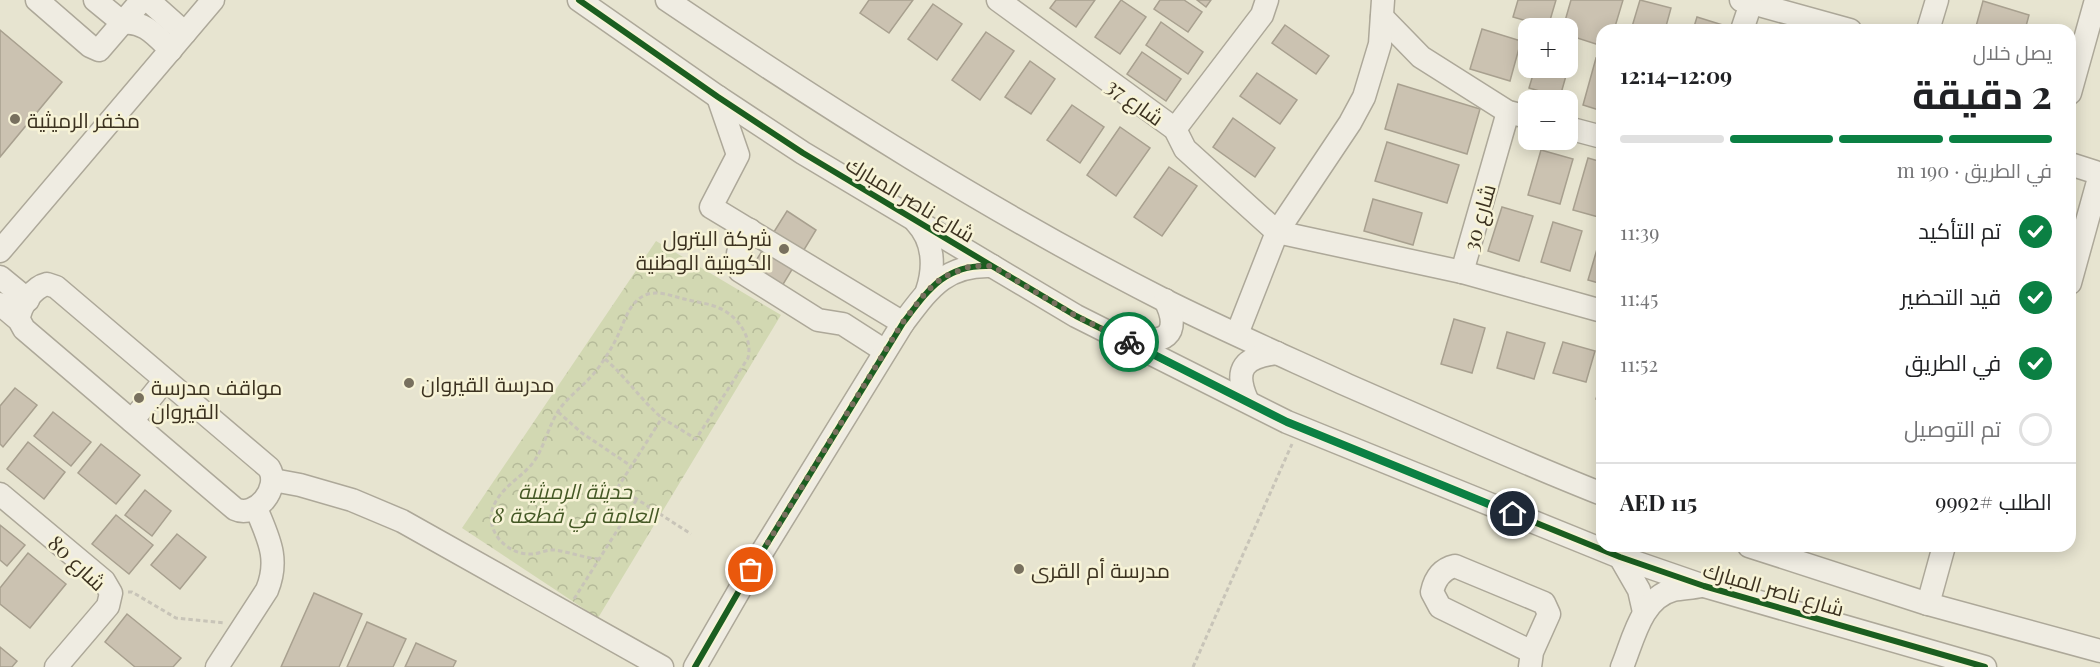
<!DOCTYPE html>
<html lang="ar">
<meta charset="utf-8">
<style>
:root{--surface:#fff;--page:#f2f2f2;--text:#202124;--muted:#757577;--line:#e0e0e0;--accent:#0b8043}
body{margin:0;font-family:"Playfair Display",Cairo,serif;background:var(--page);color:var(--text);direction:rtl;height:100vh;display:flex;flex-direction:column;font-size:22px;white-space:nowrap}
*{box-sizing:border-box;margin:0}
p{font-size:20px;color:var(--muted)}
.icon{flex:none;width:33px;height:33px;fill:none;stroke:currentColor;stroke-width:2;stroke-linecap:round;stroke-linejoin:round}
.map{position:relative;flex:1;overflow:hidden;direction:ltr}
.sheet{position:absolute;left:1596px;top:24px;width:480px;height:528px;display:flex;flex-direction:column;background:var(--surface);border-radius:18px;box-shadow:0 3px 15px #0003;direction:rtl}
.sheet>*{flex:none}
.fabs{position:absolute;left:1518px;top:18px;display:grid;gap:12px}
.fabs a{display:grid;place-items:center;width:60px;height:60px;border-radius:12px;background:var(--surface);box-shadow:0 3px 15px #0003;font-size:30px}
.pin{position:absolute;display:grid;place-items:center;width:51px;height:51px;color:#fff;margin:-26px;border:3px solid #fff;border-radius:50%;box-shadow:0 2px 6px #0007}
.courier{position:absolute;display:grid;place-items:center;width:60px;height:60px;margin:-30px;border:4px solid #0b8043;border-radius:50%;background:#fff;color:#222;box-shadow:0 2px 8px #0007}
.overview em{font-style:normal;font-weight:700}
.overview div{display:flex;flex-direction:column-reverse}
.overview{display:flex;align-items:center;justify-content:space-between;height:102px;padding:0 24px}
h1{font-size:39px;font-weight:700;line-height:45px}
.bar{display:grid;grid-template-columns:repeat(4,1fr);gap:9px 6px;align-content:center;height:72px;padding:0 24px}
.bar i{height:8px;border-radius:4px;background:var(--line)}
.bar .on{background:var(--accent)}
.bar p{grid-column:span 4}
.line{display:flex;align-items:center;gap:15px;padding:0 24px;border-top:2px solid var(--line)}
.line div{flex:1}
ol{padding:0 24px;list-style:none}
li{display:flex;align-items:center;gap:18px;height:66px}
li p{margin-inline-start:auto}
li .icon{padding:6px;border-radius:50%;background:var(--accent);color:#fff;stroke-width:4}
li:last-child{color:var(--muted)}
li i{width:33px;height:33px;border:3px solid var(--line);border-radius:50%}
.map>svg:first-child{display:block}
.park{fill:url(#park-crowns)}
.building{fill:#cbc2b1;stroke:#a8a08f;stroke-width:1.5}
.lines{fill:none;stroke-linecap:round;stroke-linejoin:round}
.minor-casing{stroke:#ada899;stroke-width:25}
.path{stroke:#c8c4b8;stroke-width:3;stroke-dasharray:4.5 3;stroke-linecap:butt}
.minor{stroke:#efece2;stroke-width:22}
.cycleway-casing{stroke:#f7f3d7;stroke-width:10}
.cycleway{stroke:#1b5e20;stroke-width:6}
.done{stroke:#78705e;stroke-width:6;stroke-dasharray:0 10.8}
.route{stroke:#0b8043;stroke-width:8}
.poi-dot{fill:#78705e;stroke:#f7f3d7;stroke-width:2}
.labels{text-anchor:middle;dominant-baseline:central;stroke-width:5;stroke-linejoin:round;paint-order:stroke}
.street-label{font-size:21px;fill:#3c3220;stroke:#f7f3d7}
.poi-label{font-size:21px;fill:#3c3220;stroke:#f7f3d7;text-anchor:start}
.park-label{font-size:21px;font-style:italic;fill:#455926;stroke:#f7f3d7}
</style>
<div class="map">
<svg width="2100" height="667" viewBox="0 0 2100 667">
<defs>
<pattern id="park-crowns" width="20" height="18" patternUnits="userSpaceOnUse" patternTransform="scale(1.5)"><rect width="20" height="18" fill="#d2d8b2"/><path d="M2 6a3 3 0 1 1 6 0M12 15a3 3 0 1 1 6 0" fill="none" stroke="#b5ba99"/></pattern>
</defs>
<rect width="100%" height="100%" fill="#e7e4d0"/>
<polygon class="park" points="656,241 781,315 598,618 462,528"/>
<g class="building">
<polygon points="869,0 913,0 889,33 860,13"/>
<polygon points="1056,0 1095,0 1076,27 1050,8"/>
<polygon points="1121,0 1146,17 1120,54 1095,37"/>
<polygon points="1160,0 1184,0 1202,12 1188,32 1154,9"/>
<polygon points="1197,0 1211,0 1206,7"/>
<polygon points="1518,0 1556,0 1548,27 1513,17"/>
<polygon points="1571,0 1623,0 1614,30 1602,30 1602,46 1568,35 1568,28 1563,28"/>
<polygon points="1640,0 1671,8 1665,30 1631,30"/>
<polygon points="1983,1 2029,15 2025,30 1975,30"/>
<polygon points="933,4 962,24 937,60 908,39"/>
<polygon points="1697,17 1726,26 1725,30 1693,30"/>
<polygon points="1161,22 1203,52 1188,74 1146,45"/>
<polygon points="1285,25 1329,56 1316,74 1272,43"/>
<polygon points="1482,29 1521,41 1510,81 1470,69"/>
<polygon points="0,30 62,82 0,157"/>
<polygon points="986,32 1014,51 980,100 952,80"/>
<polygon points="1568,49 1573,51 1560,97 1529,88 1535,68 1568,68"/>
<polygon points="1142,52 1181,79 1166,101 1127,74"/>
<polygon points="1596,58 1602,60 1602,111 1583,105"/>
<polygon points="1030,61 1055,79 1031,114 1005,97"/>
<polygon points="1257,73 1297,100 1280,124 1240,96"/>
<polygon points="1398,84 1480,109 1467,154 1385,129"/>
<polygon points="1072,105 1104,127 1080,163 1047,140"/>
<polygon points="1233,118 1275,148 1255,177 1213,147"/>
<polygon points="1120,127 1150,148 1116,196 1087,175"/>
<polygon points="1387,142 1459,165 1447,203 1375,181"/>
<polygon points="1541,150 1573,159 1560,204 1528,195"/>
<polygon points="1588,158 1602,162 1602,218 1573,210"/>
<polygon points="1169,167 1197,186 1162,236 1134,217"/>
<polygon points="1373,199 1422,213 1413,245 1364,231"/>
<polygon points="1502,207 1533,216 1519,261 1488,251"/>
<polygon points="787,211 816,230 782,286 752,267"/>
<polygon points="1553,222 1582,231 1570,271 1541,262"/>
<polygon points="1602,232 1602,284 1588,280"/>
<polygon points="1454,319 1485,328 1472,373 1441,364"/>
<polygon points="1507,332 1545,343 1534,379 1497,368"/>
<polygon points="1563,342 1595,351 1586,382 1553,373"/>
<polygon points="1602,380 1602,401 1596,399"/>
<polygon points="15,388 37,405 3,447 0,444 0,406"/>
<polygon points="53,412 91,442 71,466 34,436"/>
<polygon points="28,442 65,472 44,499 7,469"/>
<polygon points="101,444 140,475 116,504 78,473"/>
<polygon points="145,490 171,511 152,536 125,515"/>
<polygon points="116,515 153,545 129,574 92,544"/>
<polygon points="0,525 25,545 7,566 0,560"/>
<polygon points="177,534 206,557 180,589 151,565"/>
<polygon points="28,553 66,584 30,628 0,604 0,588"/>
<polygon points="314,593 362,614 339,667 281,667"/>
<polygon points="127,614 181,658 173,667 135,667 105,642"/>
<polygon points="367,622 406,639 393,667 347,667"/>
<polygon points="416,643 456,661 453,667 405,667"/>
<polygon points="0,647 17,661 12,667 0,667"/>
</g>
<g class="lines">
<defs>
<g id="minor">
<polyline points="37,0 90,46 99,50 142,0"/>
<path d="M95 0 123 23C144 20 157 37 171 50"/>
<polyline points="148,0 185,33"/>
<polyline points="579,0 718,97 803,153 992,266 1076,316 1287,422 1620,557 1704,586 1985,667"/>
<path d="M667 0C827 108 991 212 1164 300 1224 330 1286 357 1347 385 1432 422 1516 460 1602 494"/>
<polyline points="998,0 1175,129 1185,149 1277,232 1462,272 1602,311"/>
<polyline points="1741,0 1850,30"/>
<polyline points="1382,17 1421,57 1508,112 1528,117"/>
<polyline points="1742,30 1751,3"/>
<polyline points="1928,30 1937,0"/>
<polyline points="2070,93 2096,0"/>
<polyline points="718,97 738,155 711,207 903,323"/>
<polyline points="1568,128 1602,137"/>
<polyline points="1175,129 1262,15 1267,0"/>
<polyline points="2070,164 2095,172 2099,178 2070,283"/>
<path d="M916 222C934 241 935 267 927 291"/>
<polyline points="750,230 738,253 740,271 818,320 843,324 885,351"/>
<polyline points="0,251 213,0"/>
<polyline points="1462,272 1508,112"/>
<polyline points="0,277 28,300"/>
<path d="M0 304 19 320 24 329 235 509C256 519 281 488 269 468L56 287 47 284C34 287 19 306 19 320"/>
<path d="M1130 333C1163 349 1183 334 1165 300"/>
<polyline points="1237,334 1277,232 1350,123 1364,97 1380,44 1383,0"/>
<path d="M1247 400C1233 368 1245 357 1277 353"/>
<polyline points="132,421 165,380"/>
<polyline points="273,480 300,485 352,500 402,521 662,667"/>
<polyline points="0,494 104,581 111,593 108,606 56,667"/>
<polyline points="1749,546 1928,604 2100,651"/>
<polyline points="1620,557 1639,590 1644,612"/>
<polyline points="1928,604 1944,546"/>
<path d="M217 667 267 590C280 558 268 538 256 508"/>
<path d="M695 667 751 570 903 323C929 289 945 264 992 266"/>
<path d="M1530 667 1532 652 1549 614 1544 603 1455 566C1442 569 1435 578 1432 592L1440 607 1532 652"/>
<path d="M1622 667C1633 641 1641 598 1673 590 1682 588 1692 588 1701 586"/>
</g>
</defs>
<use href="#minor" class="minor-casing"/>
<g class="path">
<path d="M605 359C626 377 641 400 662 418"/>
<polyline points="558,412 582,433 631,466"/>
<path d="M599 559C584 558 570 552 555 550 546 549 538 555 528 554 504 553 482 527 495 503 504 485 524 476 535 460 546 443 549 423 561 407 573 392 590 381 601 364 608 354 614 344 619 333 626 318 630 300 648 294 660 291 672 296 684 299 695 302 708 303 719 308 738 316 753 338 748 358L696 439 662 418 618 487 691 534"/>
<polyline points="128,592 132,592 176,618 225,623"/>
<polyline points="574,599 637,499"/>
<polyline points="1193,667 1292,444"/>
</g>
<use href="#minor" class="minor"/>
<defs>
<g id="cycleway">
<polyline points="579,0 718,97 803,153 992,266 1076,316 1287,422 1620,557 1704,586 1985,667"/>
<path d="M695 667 751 570 903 323C928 290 945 264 990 266"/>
</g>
</defs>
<use href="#cycleway" class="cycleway-casing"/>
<use href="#cycleway" class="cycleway"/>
</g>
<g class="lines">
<polyline class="done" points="751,570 903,322 927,291 943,277 971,266 992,266 1076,316 1129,342"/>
<polyline class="route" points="1129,342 1287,422 1513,514"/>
</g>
<g class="poi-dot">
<circle cx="15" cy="119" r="6"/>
<circle cx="784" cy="249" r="6"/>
<circle cx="409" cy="383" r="6"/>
<circle cx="139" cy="398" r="6"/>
<circle cx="1019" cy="569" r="6"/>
</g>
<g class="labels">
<g class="street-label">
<text transform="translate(1136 101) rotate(36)">شارع 37</text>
<text transform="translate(911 198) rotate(31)">شارع ناصر المبارك</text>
<text transform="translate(1478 217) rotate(-74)">شارع 30</text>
<text transform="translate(78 562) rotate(43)">شارع 80</text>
<text transform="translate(1774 588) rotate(16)">شارع ناصر المبارك</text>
</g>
<g class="poi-label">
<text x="27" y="119">مخفر الرميثية</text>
<text x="772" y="237" text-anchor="end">شركة البترول<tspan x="772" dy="24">الكويتية الوطنية</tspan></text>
<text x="421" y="383">مدرسة القيروان</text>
<text x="151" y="386">مواقف مدرسة<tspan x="151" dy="24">القيروان</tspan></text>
<text x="1031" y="569">مدرسة أم القرى</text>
</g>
<g class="park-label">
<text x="575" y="490">حديثة الرميثية<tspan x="575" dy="24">العامة في قطعة 8</tspan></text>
</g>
</g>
</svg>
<div class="fabs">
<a>+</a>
<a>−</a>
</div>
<div class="pin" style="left:751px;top:570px;background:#ea580c"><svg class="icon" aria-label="bag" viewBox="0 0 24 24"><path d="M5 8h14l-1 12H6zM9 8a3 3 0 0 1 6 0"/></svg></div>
<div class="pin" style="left:1513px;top:514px;background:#1f2937"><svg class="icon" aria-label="home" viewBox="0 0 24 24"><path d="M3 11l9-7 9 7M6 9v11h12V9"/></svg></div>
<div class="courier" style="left:1129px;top:342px"><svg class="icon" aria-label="bike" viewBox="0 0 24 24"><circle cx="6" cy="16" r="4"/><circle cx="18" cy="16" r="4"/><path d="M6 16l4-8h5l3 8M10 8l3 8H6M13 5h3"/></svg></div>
<section class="sheet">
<div class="overview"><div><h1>2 دقيقة</h1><p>يصل خلال</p></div><em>12:09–12:14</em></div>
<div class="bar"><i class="on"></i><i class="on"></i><i class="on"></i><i></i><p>في الطريق · 190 m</p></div>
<ol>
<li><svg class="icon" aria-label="check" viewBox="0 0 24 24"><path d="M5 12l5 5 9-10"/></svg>تم التأكيد<p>11:39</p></li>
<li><svg class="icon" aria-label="check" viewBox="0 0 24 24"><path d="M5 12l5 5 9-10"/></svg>قيد التحضير<p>11:45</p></li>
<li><svg class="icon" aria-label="check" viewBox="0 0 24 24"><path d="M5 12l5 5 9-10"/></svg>في الطريق<p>11:52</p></li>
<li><i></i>تم التوصيل</li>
</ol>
<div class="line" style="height:78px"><div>الطلب #9992</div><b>AED 115</b></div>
</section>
</div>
